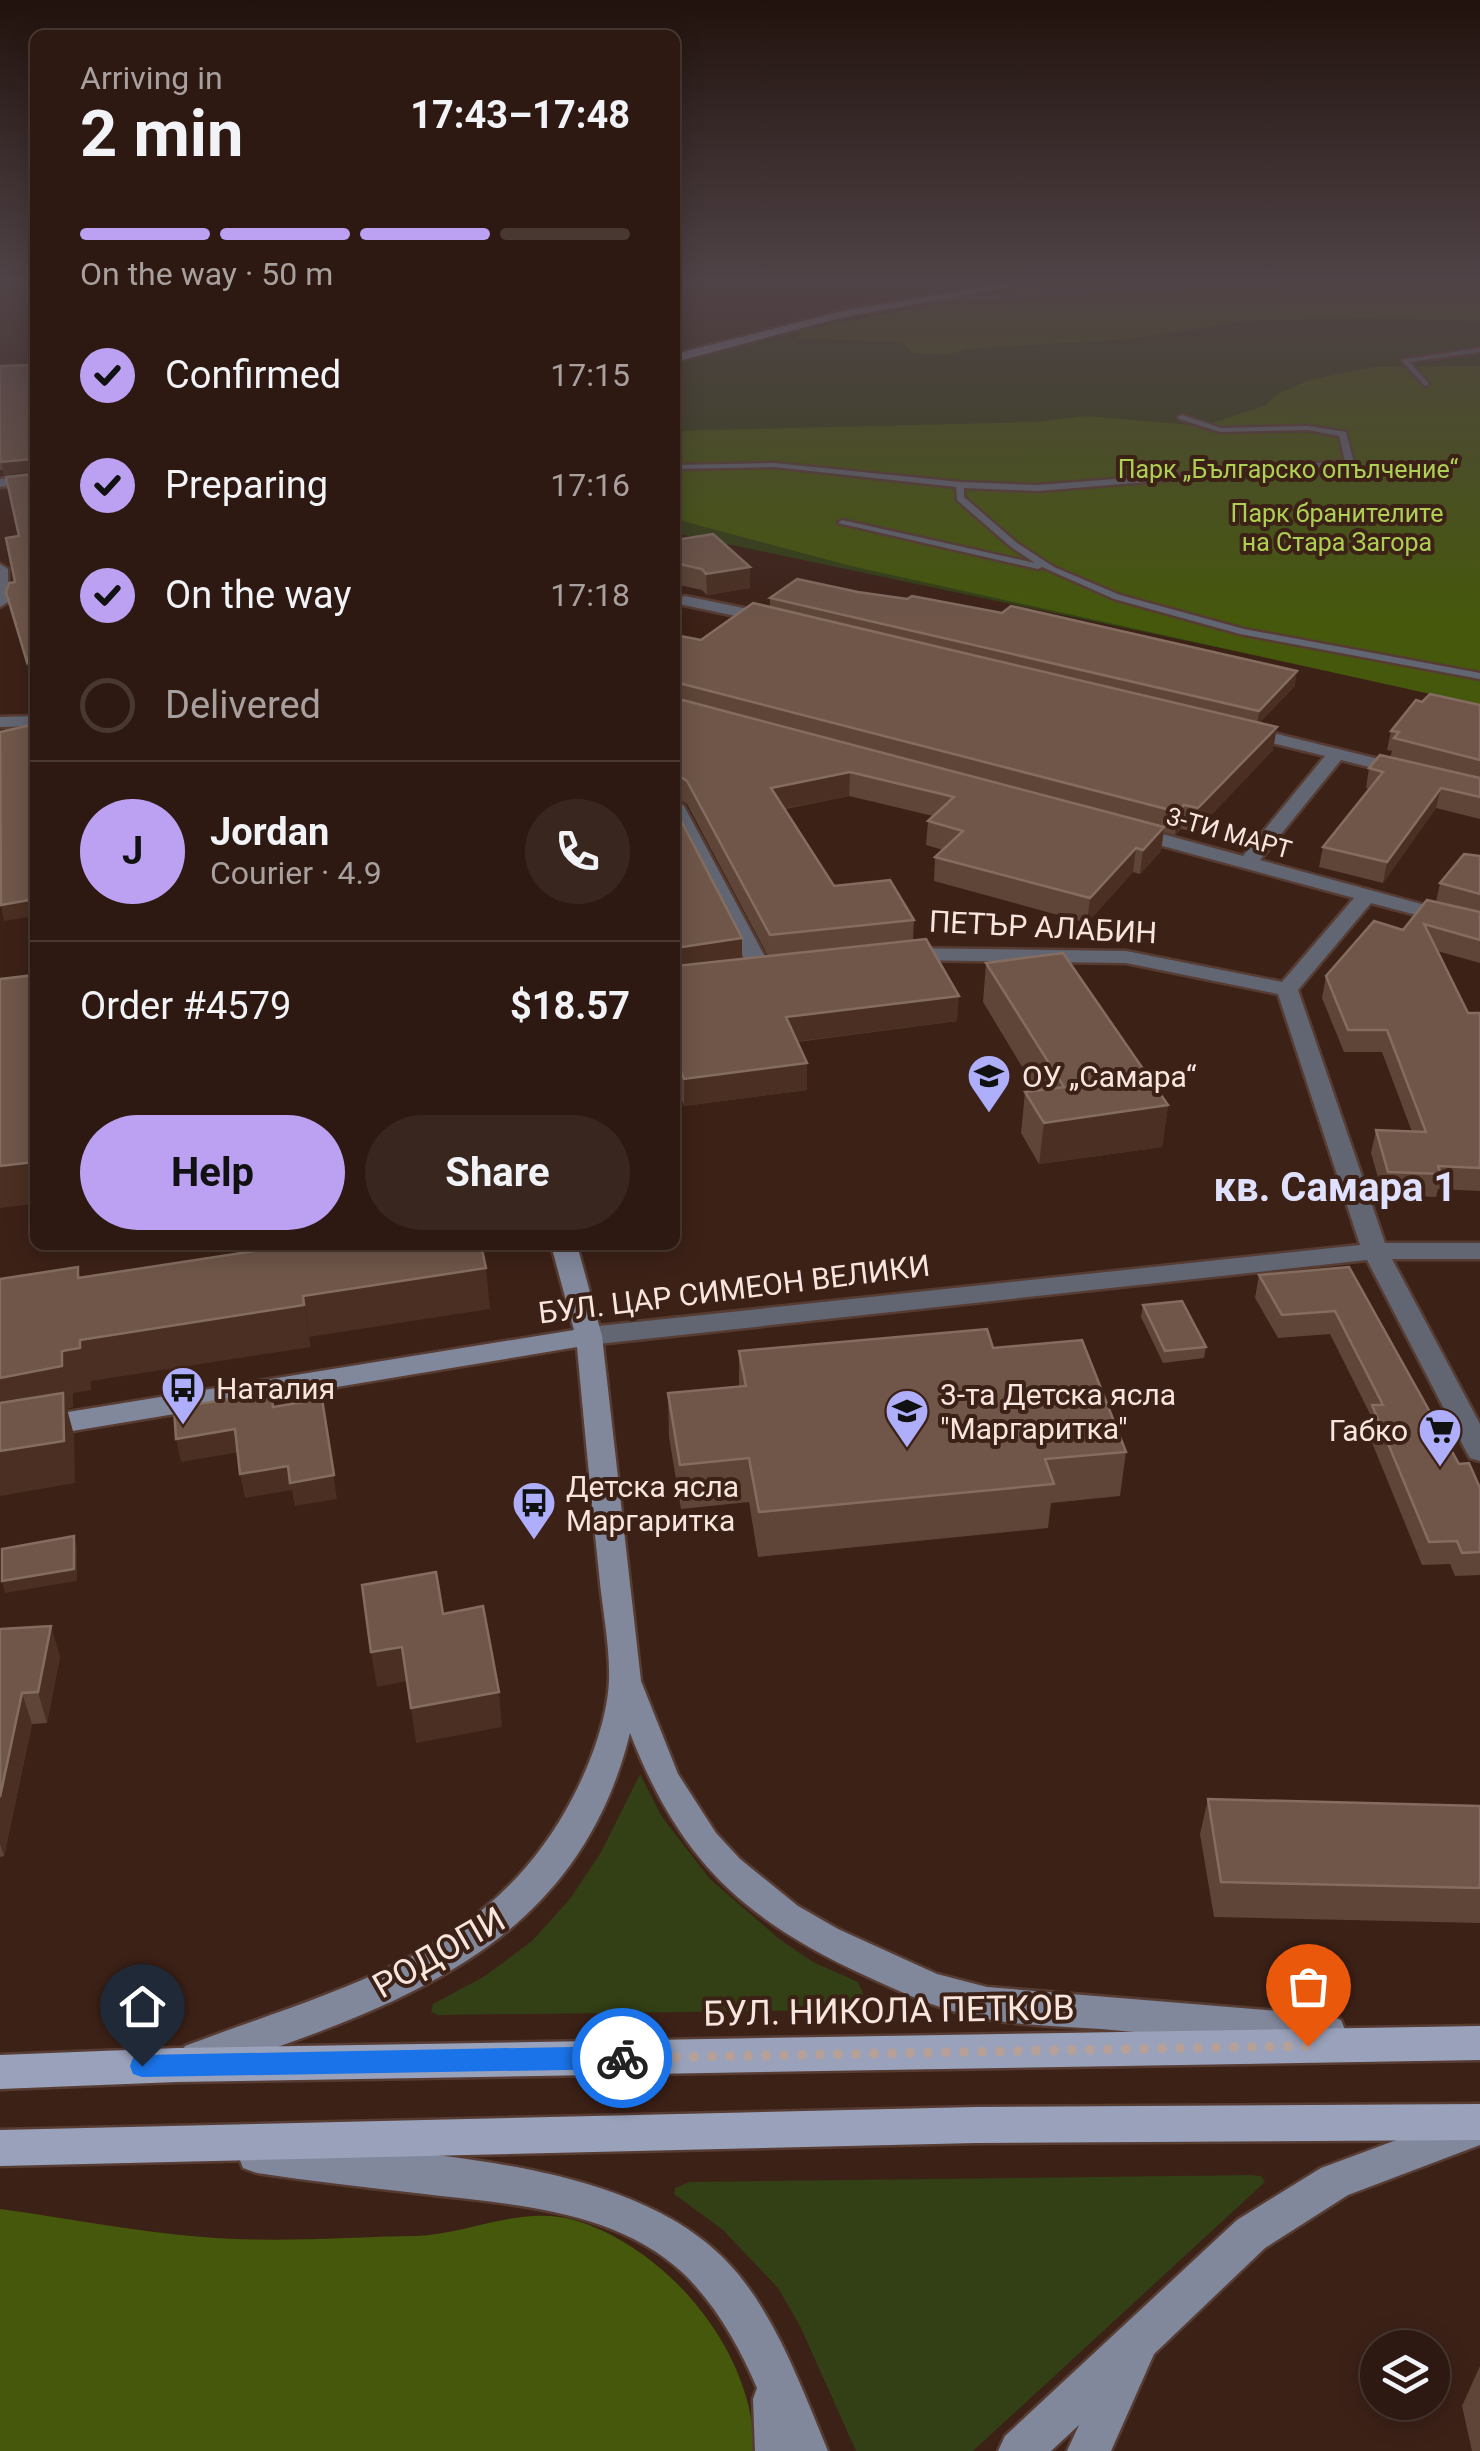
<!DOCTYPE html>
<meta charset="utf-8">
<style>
:root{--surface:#2d1911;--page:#39261f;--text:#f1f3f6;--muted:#a7a09f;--line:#483831;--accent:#bca0f2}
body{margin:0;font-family:Roboto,sans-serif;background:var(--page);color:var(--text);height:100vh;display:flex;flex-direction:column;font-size:38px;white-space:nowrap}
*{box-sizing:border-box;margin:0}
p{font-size:32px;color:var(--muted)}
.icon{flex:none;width:55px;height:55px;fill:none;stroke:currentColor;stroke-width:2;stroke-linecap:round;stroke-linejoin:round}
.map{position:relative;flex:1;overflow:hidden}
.drawer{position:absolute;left:30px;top:30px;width:650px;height:1220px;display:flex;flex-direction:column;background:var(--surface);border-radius:15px;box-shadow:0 5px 25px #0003,0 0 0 2px var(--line)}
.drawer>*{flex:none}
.buttons{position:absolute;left:1360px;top:2330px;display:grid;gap:20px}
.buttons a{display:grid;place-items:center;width:90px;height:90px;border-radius:50%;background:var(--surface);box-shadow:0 5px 25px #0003,0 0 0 2px var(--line);font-size:50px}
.pin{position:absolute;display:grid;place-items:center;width:85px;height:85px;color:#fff;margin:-102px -42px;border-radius:50% 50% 50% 0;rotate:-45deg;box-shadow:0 0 10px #0007}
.pin .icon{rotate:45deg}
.courier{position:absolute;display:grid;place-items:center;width:100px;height:100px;margin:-50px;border:8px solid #1a73e8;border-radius:50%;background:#fff;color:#222;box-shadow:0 2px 12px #0007}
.summary em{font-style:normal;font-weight:700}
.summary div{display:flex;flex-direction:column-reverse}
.summary{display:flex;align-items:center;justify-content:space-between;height:170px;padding:0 50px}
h1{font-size:65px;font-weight:700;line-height:75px}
.bar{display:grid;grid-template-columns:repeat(4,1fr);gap:15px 10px;align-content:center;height:120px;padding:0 50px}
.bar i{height:12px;border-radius:8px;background:var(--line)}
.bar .selected{background:var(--accent)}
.bar p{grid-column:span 4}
.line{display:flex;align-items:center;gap:25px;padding:0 50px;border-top:2px solid var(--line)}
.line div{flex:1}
.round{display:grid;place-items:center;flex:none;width:105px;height:105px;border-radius:52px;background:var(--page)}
ol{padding:0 50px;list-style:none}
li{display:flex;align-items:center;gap:30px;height:110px}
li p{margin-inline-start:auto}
li .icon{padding:10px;border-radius:50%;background:var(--accent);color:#111;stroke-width:4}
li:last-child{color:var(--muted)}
li i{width:55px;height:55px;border:5px solid var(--line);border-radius:50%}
.cta{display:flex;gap:20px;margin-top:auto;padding:20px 50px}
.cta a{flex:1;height:115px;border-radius:60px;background:var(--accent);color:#111;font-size:40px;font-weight:700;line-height:115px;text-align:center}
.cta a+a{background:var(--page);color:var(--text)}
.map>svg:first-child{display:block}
.green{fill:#333f15}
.forest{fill:#45580b}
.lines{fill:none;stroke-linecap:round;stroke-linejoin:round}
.lane-casing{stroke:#563c33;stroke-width:5}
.street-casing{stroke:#563c33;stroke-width:5}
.secondary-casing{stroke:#563c33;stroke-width:5}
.primary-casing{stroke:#563c33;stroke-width:5}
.lane{fill:#626672;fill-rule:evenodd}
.street{fill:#626672;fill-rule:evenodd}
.secondary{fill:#82889c;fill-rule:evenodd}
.primary{fill:#9aa2bb;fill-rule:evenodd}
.wall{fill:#5e4537}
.shaded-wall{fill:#4a2f22}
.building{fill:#6f5649;stroke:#846d60;stroke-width:2.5}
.route{fill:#1a73e8}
.done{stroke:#b6a098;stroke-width:10;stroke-dasharray:0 18}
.labels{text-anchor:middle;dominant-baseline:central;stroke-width:8;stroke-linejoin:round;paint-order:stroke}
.far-park-label{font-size:25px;fill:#adcf54;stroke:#3c2117}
.far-street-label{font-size:25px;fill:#f7e5de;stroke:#3c2117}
.street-label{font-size:30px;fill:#f7e5de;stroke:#3c2117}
.poi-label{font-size:30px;fill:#f7e5de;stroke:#3c2117;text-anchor:start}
.near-street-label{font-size:35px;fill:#f7e5de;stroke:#3c2117}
.district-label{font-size:40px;font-weight:bold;fill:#dfe1fe;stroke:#3c2117}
</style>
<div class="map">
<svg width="1480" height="2451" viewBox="0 0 1480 2451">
<rect width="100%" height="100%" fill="#3c2117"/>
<g class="green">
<path d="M1074 279H1480V703L675 533V362C806 322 938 300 1074 279Z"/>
<polygon points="640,1774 662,1817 710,1879 778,1938 813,1962 858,1982 863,1993 862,2005 848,2010 438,2015 431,2012 433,2004 485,1976 532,1941 569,1900 600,1854"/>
<polygon points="1251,2175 1261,2176 1265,2182 973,2451 856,2451 800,2326 778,2288 723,2230 674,2194 675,2188 690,2182"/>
</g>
<g class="forest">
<polygon points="1056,279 1480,279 1480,321 1363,318 1244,321 1130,339 967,349 947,355 913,353 902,342 797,338 800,331"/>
<polygon points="1480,366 1480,705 851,566 675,519 675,469 682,461 675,460 675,431 1037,422 1086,416 1203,426 1266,405 1277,394 1309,380 1374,367"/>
<path d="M0 2209C67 2218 136 2232 203 2237 273 2243 347 2237 416 2236 469 2234 521 2205 574 2220 667 2247 755 2352 754 2451H0Z"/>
</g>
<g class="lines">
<defs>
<g id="lane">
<polygon points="1285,279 1335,279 922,302 919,300"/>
<polygon points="1480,348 1480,352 1410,362 1429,384 1425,386 1401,360"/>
<polygon points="1182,415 1221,428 1308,426 1346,432 1354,463 1350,465 1038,491 964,488 964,497 1017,543 1054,567 1120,595 1244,629 1480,673 1480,679 1240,634 1114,599 1042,567 1038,569 838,523 842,520 1035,563 1011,547 957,500 956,487 774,467 675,469 675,465 774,463 960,482 1038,485 1345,461 1339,436 1308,430 1220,432 1179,419 1178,417"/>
</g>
<g id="street">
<polygon points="35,475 35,483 0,487 0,479"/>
<polygon points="0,564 8,569 8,602 0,607"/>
<polygon points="685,596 773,614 781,619 773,624 679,604 679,598"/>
<polygon points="35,716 35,726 0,727 0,717"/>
<polygon points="1245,726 1411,767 1414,771 1405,776 1341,760 1260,860 1480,920 1480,932 1371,903 1298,990 1385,1243 1480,1243 1480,1259 1392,1259 1480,1424 1480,1461 1470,1458 1466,1451 1367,1260 589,1345 580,1342 576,1336 580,1330 589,1327 1360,1245 1278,994 1126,963 903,960 893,954 903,948 1126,951 1282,982 1354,898 1126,836 1123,832 1133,826 1243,856 1325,756 1239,735 1239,727"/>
<polygon points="675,800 684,806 772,970 769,975 761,976 750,970 675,824"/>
</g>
<g id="secondary">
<polygon points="1029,279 1056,279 844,317 675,362 675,354 843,311"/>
<path d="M551 1245H577L602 1336 641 1681 678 1774 716 1833 740 1859 798 1906 838 1929 937 1974 987 1987 1328 2015 1341 2020 1346 2032 1341 2044 1328 2049C1252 2042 1176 2036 1101 2029 1063 2026 1024 2026 987 2019 944 2012 905 1994 866 1976 743 1919 680 1861 630 1733 575 1955 388 2008 198 2075L185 2070 179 2058 185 2046C340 1987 492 1956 574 1795 591 1762 608 1717 609 1679 610 1645 602 1608 599 1573 591 1498 584 1422 577 1347L0 1443V1423L574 1330Z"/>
<polygon points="1480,2109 1480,2145 1348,2195 1265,2248 1154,2354 1111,2451 1067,2451 1079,2425 1051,2451 998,2451 1005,2436 1237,2220 1321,2168"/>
<path d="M257 2137C402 2155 640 2153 738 2274 779 2324 803 2391 828 2451H755L753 2399 757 2388C739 2346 716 2305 683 2273 614 2208 506 2204 416 2193 363 2187 310 2181 257 2173L243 2168 238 2155 243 2142Z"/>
</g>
<g id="primary">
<polygon points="1480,2026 1480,2060 177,2082 0,2089 0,2055 177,2048"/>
<polygon points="1480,2104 1480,2140 976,2143 0,2166 0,2130 976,2107"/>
</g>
</defs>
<use href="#lane" class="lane-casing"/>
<use href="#street" class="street-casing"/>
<use href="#secondary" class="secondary-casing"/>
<use href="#primary" class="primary-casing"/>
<use href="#lane" class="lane"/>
<use href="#street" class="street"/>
<use href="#secondary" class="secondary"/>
<use href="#primary" class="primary"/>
</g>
<g class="wall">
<polygon points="35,362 35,663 31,676 6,592 15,582 19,536 34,471 4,475 3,470 0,470 0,366 33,365"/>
<polygon points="675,540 750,567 750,588 707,595 702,590 675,584"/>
<polygon points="770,598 1295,686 1259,723 1273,750 1195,832 1181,829 1175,835 1164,832 1161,851 1140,874 1133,872 1087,923 934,881 935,857 943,850 926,845 928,821 933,816 849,796 785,809 834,886 914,920 913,941 957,1021 797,1042 807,1090 684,1106 675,1082 675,809 742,959 768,956 687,804 675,797 675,635 701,640 770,607"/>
<polygon points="1422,702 1480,705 1480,819 1436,808 1383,883 1319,867 1323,847 1369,789 1366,788 1369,768 1390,758 1392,751 1387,750 1391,731"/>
<polygon points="1480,856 1480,963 1437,951 1468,1013 1480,1013 1480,1191 1438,1189 1436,1197 1383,1195 1371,1153 1376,1130 1412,1132 1382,1052 1344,1052 1322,998 1326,976 1403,930 1436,902 1440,883"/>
<polygon points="986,963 1168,1105 1162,1147 1039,1164 1021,1133 1025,1092 1036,1090 983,1002"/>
<polygon points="1349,1267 1459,1464 1480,1488 1480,1575 1455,1576 1450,1564 1422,1565 1366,1428 1370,1414 1330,1334 1278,1338 1255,1298 1259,1275"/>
<polygon points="1143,1305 1206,1347 1204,1358 1163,1363 1141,1317"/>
<polygon points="993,1348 1126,1452 1120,1496 1051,1503 1048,1528 758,1557 749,1502 681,1509 669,1437 668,1393 739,1387 739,1351"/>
<polygon points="0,1629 60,1656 47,1723 32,1724 4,1856 0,1857"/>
<polygon points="1208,1799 1480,1806 1480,1923 1214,1917 1200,1834"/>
<polygon points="1480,2366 1480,2451 1472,2451 1462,2406"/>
</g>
<g class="shaded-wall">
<polygon points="32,459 35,471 4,475 1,462"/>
<polygon points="750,567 750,588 707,595 706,574"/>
<polygon points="35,640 35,663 31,676 27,662"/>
<polygon points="1297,671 1295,686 1257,725 1259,711"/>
<polygon points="1277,727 1273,750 1195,832 1198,808"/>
<polygon points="850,772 849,796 771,811 771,788"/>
<polygon points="1441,788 1436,808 1383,883 1387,862"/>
<polygon points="1184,805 1181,829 1175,835 1178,812"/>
<polygon points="1164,827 1161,851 1140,874 1143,850"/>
<polygon points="1136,848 1133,872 1087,923 1090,898"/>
<polygon points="35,899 35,916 4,921 1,905"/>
<polygon points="742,938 742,963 675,973 675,948"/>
<polygon points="959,996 957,1021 785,1043 786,1017"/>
<polygon points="807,1063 807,1090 684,1106 684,1079"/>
<polygon points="1168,1105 1162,1147 1039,1164 1044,1123"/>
<polygon points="35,1162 35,1204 0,1208 0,1166"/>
<polygon points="486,1268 490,1309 309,1337 303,1296"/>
<polygon points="304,1305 311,1347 91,1381 91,1390 73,1393 73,1407 67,1409 74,1435 75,1483 0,1496 0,1378 62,1351 80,1340"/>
<polygon points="322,1399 337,1499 295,1506 292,1490 245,1498 240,1474"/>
<polygon points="235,1429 240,1452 181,1462 176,1439"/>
<polygon points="74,1536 77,1548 77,1581 5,1593 2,1581"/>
<polygon points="51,1626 60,1656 47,1723 38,1692"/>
<polygon points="402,1647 407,1681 377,1687 371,1652"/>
<polygon points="499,1692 502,1727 416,1743 411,1708"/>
<polygon points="22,1693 32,1724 4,1856 0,1844 0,1797"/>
</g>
<g class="building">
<polygon points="35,362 35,461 32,459 1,462 0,457 0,366 33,365"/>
<polygon points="35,467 35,640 27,662 6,592 9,583 15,582 6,538 19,536 6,477 33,474"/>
<polygon points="713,534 750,567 706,574 702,569 675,563 675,540"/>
<polygon points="797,579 858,592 907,599 912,596 1002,613 1011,606 1297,671 1259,711 770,598"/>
<polygon points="753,603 1277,727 1198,808 1184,805 1178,812 675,682 675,635 701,640"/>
<polygon points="1430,694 1480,705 1480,760 1394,738 1399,732 1391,731 1416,700 1422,702"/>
<polygon points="675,698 1164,827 1143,850 1136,848 1090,898 935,857 963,831 928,821 954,797 850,772 771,788 834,886 890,880 914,920 770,935 687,781 675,773"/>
<polygon points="35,724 35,775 32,776 35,787 35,899 1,905 0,732"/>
<polygon points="1380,755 1480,778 1480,797 1441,788 1387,862 1323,847 1383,772 1369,768"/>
<polygon points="675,809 742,938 675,948"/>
<polygon points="1464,854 1480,856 1480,894 1440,883"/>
<polygon points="1427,900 1480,912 1480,940 1424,924 1468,1013 1480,1013 1480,1168 1438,1166 1441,1174 1388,1172 1376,1130 1426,1132 1387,1030 1348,1030 1326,976 1374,921 1403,930"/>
<polygon points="926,939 959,996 786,1017 807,1063 684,1079 675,1057 675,966"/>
<polygon points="1063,953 1168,1105 1044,1123 1025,1092 1064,1087 986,963"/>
<polygon points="35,975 35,1162 0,1166 0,979"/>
<polygon points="293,1245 481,1245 486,1268 303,1296 304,1305 80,1340 80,1348 62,1351 62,1366 0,1378 0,1279 78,1267 78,1278"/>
<polygon points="1349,1267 1459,1464 1469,1463 1480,1488 1480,1552 1462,1553 1457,1541 1429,1542 1372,1405 1383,1405 1335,1311 1282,1315 1259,1275"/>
<polygon points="1182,1301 1206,1347 1165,1351 1143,1305"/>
<polygon points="987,1329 993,1348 1082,1340 1126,1452 1045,1459 1054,1484 759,1512 749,1458 680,1465 668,1393 746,1386 739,1351"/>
<polygon points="271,1392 273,1407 322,1399 334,1475 290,1483 288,1466 240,1474 235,1429 176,1439 174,1408"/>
<polygon points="63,1393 64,1441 0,1451 0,1403"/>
<polygon points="74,1536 74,1569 2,1581 2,1549"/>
<polygon points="436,1572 443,1614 483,1606 499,1692 411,1708 402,1647 371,1652 362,1585"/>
<polygon points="51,1626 38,1692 22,1693 0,1797 0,1629"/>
<polygon points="1208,1799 1480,1806 1480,1888 1221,1882"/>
</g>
<linearGradient id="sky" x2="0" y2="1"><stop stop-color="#21120d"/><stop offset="0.45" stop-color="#504347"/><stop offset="1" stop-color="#504347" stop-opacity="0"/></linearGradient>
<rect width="1480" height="623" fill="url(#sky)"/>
<polygon class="route" points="622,2046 631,2050 634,2058 631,2065 622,2069 142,2077 133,2074 130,2066 133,2058 142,2055"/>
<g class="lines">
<polyline class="done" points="622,2058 1308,2046"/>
</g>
<defs>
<symbol id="school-pin" viewBox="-11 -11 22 30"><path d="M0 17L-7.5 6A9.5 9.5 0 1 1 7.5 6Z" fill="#aeaefb" stroke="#3c2117"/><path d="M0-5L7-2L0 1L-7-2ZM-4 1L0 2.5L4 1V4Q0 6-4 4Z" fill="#111"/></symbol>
<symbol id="bus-pin" viewBox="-11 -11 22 30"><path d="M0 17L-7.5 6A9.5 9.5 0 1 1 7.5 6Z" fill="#aeaefb" stroke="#3c2117"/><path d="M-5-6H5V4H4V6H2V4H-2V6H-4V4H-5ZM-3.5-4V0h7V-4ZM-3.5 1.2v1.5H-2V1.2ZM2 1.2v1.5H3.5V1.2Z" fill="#111"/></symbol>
<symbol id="supermarket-pin" viewBox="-11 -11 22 30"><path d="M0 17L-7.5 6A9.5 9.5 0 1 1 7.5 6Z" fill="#aeaefb" stroke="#3c2117"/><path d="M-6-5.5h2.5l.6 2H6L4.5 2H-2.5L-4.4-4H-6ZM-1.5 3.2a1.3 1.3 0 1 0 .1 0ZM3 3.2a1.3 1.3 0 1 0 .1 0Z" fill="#111"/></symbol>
</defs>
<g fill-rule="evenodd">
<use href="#school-pin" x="964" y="1051" width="50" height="68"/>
<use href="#bus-pin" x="158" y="1363" width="50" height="68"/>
<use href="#school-pin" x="882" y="1386" width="50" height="68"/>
<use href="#supermarket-pin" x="1415" y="1405" width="50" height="68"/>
<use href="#bus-pin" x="509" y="1478" width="50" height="68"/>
</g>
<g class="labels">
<g class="far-park-label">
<text x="1288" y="469">Парк „Българско опълчение“</text>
<text x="1337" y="513">Парк бранителите<tspan x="1337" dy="29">на Стара Загора</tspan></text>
</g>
<g class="far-street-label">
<text transform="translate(1229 833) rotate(16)">3-ТИ МАРТ</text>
</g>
<g class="street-label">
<text transform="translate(1043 927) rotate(3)">ПЕТЪР АЛАБИН</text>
<text transform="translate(734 1289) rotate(-7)">БУЛ. ЦАР СИМЕОН ВЕЛИКИ</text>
</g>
<g class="poi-label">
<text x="1022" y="1076">ОУ „Самара“</text>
<text x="216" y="1388">Наталия</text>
<text x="940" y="1394">3-та Детска ясла<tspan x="940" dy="34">"Маргаритка"</tspan></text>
<text x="1408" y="1430" text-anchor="end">Габко</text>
<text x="566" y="1486">Детска ясла<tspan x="566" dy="34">Маргаритка</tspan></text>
</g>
<g class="near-street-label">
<text transform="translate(439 1953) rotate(-30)">РОДОПИ</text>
<text transform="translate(889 2011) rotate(-1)">БУЛ. НИКОЛА ПЕТКОВ</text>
</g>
<g class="district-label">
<text x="1335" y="1187">кв. Самара 1</text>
</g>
</g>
</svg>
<div class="buttons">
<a><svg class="icon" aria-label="layers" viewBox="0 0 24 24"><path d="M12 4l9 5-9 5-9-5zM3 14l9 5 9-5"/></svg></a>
</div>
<div class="pin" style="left:1308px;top:2046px;background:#ea580c"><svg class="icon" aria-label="bag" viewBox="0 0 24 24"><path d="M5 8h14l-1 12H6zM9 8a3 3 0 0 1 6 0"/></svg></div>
<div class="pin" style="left:142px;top:2066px;background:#1f2937"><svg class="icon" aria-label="home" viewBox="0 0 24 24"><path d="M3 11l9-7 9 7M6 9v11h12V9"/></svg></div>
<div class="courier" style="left:622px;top:2058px"><svg class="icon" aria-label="bike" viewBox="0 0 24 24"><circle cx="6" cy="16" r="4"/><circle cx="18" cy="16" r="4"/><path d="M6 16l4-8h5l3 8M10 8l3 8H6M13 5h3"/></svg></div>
<section class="drawer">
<div class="summary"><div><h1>2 min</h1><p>Arriving in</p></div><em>17:43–17:48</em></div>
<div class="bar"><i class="selected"></i><i class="selected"></i><i class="selected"></i><i></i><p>On the way · 50 m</p></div>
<ol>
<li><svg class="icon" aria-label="check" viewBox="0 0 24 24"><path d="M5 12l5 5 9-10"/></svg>Confirmed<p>17:15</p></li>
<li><svg class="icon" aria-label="check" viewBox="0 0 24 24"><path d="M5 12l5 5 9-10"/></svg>Preparing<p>17:16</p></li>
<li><svg class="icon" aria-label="check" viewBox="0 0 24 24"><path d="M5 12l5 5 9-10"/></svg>On the way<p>17:18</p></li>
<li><i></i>Delivered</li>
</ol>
<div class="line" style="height:180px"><b class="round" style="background:var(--accent);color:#111">J</b><div><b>Jordan</b><p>Courier · 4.9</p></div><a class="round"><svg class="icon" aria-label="phone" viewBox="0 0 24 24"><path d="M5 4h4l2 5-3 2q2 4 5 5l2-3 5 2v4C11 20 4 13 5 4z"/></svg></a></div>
<div class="line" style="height:130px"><div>Order #4579</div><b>$18.57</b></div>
<div class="cta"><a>Help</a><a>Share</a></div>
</section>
</div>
